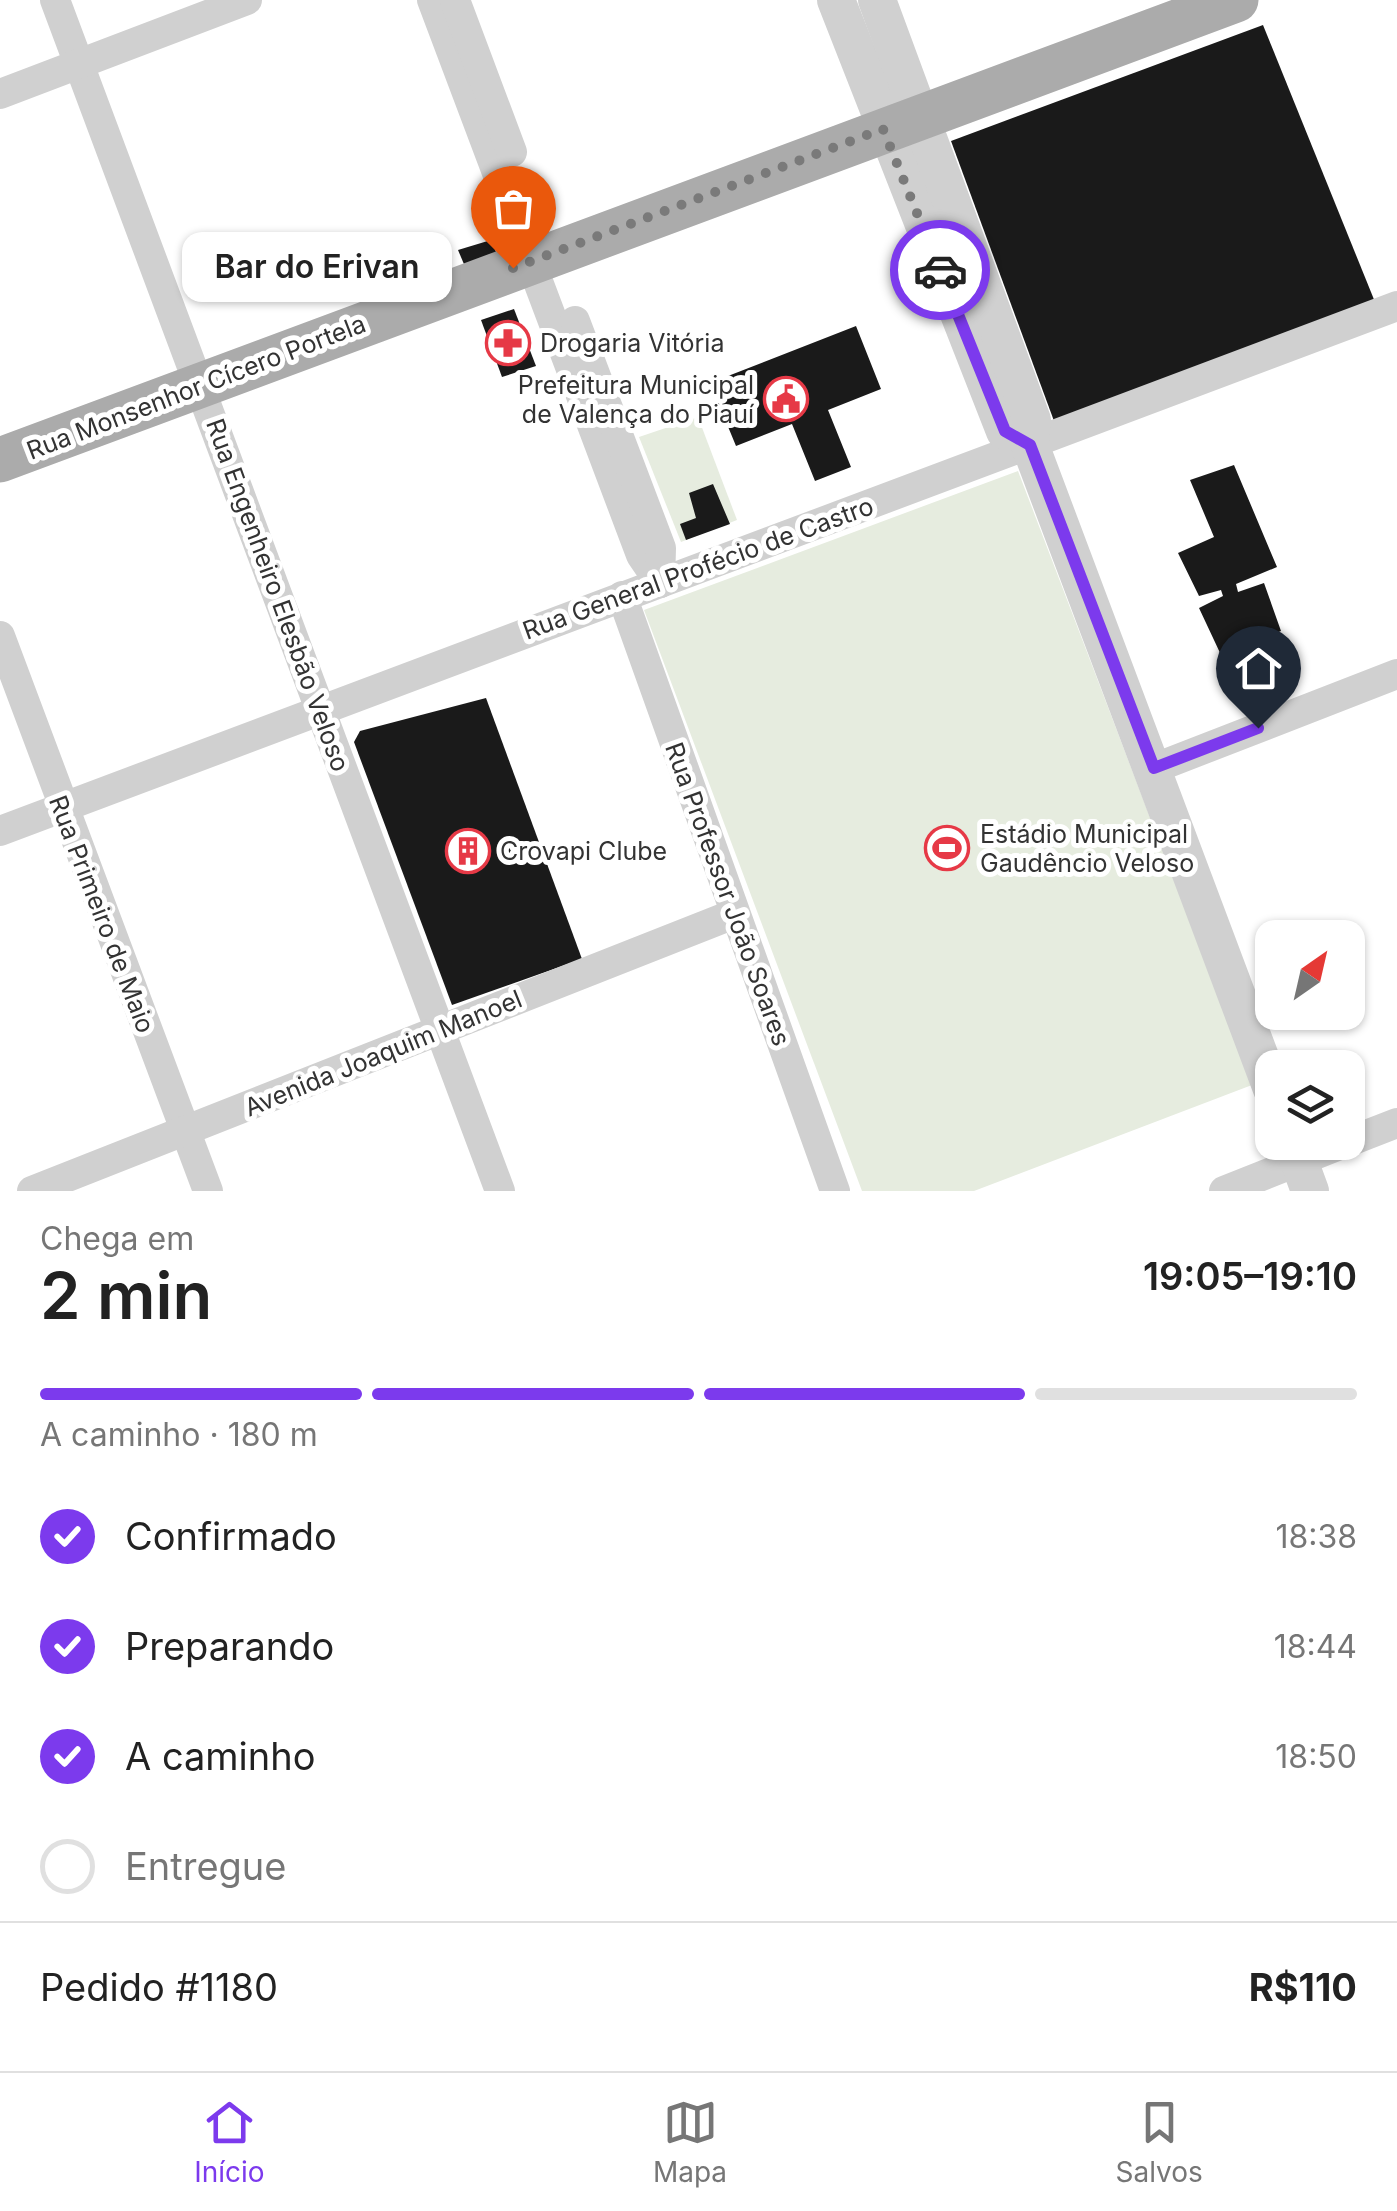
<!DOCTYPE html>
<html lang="pt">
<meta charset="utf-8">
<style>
:root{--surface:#fff;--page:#f2f2f2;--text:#222;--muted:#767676;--line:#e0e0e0;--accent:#7c3aed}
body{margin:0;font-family:Inter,sans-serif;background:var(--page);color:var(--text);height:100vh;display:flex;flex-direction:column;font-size:38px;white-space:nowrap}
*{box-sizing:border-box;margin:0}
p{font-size:32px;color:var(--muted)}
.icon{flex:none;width:55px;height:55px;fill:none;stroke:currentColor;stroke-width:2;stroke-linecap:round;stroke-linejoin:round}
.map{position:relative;height:1191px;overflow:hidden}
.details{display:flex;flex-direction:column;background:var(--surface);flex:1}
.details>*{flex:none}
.needle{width:65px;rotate:34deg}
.buttons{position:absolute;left:1255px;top:920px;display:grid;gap:20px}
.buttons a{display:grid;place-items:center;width:110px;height:110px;border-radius:20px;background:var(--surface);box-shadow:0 2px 8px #0004;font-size:50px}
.pin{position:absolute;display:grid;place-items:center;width:85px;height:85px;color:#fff;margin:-102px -42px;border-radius:50% 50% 50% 0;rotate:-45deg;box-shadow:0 0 10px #0007}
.pin .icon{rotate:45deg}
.courier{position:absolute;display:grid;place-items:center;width:100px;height:100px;margin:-50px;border:8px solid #7c3aed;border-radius:50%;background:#fff;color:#222;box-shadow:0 2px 12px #0007}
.bubble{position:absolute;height:70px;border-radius:20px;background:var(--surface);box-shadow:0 2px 8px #0004;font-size:32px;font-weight:600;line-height:70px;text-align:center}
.head em{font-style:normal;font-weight:600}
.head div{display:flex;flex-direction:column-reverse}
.head{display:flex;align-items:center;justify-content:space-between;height:170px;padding:0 40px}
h1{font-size:65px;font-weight:600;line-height:75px}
.bar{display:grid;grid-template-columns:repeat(4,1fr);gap:15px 10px;align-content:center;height:120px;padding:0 40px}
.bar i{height:12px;border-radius:8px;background:var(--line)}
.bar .active{background:var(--accent)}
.bar p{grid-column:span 4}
.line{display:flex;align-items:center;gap:25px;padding:0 40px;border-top:2px solid var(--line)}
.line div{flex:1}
ol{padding:0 40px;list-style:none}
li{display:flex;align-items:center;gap:30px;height:110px}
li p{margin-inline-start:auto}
li .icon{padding:10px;border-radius:50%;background:var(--accent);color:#fff;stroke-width:4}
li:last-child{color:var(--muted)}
li i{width:55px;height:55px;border:5px solid var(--line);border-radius:50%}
.dock{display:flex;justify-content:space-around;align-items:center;height:140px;border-top:2px solid var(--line);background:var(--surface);font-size:28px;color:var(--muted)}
.dock a{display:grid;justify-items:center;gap:5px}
.dock .active{color:var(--accent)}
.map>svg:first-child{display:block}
.green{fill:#e6ecdf}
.building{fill:#1a1a1a}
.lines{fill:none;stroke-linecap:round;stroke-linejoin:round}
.minor{stroke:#d0d0d0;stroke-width:30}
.tertiary{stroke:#d0d0d0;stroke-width:38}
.primary{stroke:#ababab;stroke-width:45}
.done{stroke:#7a7a7a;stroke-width:10;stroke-dasharray:0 18}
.route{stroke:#7c3aed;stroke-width:12}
.labels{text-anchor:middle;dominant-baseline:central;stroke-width:10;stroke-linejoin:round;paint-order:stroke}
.poi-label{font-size:25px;fill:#333;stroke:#fff;text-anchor:start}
.street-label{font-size:25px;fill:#333;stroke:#fff}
</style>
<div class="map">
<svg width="1397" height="1191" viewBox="0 0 1397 1191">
<rect width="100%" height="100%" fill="#fff"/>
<g class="green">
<polygon points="698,417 737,520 681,542 639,437"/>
<polygon points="1018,471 1252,1085 974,1191 862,1191 644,610"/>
</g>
<g class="building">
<polygon points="1263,25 1375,302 1054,421 951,141"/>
<polygon points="491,240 502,266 469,276 458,250"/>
<polygon points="514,309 536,366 502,377 481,320"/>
<polygon points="856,326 881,389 828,410 851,467 815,481 792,424 736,446 710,383"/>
<polygon points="1234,465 1277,567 1236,584 1238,592 1264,583 1281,631 1221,655 1199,608 1223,596 1221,590 1199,596 1178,553 1214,537 1190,480"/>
<polygon points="713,484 730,524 686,540 680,524 696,518 689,493"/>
<polygon points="486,698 582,959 452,1005 354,742 360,731"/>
</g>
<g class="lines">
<g class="minor">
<polyline points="55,0 500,1191"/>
<polyline points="432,0 641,555 660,583"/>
<polyline points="455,0 512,152"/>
<polyline points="0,94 247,0"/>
<polyline points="575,321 661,548 660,583"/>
<polyline points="622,596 835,1191"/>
<polyline points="0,636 208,1191"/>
<polyline points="1155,768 1397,674"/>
<polyline points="0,831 1397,306"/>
<polyline points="1348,1142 1397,1123"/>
<polyline points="32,1191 734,914"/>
<polyline points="1224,1191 1347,1142"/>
</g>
<g class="tertiary">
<polyline points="836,0 1005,431 1030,445"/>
<polyline points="877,0 1032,420 1030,445 1272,1089"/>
<polyline points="1292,1142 1310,1191"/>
</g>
<polyline class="primary" points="0,460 1236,0"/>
</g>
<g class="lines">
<polyline class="done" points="513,268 883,129 940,270"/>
<polyline class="route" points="940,270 1005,431 1030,445 1154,768 1258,728"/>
</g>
<defs>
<symbol id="pharmacy-ring" viewBox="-11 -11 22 22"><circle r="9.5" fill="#fff" stroke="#e63946" stroke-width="1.5"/><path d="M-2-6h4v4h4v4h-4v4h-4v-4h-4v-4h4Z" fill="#e63946"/></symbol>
<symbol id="civic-ring" viewBox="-11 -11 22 22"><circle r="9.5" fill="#fff" stroke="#e63946" stroke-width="1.5"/><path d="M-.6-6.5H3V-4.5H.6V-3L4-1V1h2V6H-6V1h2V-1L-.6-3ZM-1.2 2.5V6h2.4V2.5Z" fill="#e63946"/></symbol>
<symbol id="stadium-ring" viewBox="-11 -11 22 22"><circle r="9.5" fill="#fff" stroke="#e63946" stroke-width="1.5"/><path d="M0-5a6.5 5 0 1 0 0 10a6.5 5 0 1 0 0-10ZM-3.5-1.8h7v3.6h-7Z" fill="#e63946"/></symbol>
<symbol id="building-ring" viewBox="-11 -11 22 22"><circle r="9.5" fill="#fff" stroke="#e63946" stroke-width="1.5"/><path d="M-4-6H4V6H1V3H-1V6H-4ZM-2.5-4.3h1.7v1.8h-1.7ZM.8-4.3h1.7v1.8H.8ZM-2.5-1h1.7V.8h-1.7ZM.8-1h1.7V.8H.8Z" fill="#e63946"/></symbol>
</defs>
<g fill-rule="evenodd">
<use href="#pharmacy-ring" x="483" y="318" width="50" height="50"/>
<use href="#civic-ring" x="761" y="374" width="50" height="50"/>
<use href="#stadium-ring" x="922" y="823" width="50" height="50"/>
<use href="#building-ring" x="443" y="826" width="50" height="50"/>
</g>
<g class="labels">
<g class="poi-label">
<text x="540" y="343">Drogaria Vitória</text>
<text x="754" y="385" text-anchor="end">Prefeitura Municipal<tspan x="754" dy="29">de Valença do Piauí</tspan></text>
<text x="980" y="834">Estádio Municipal<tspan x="980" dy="29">Gaudêncio Veloso</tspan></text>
<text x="500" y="851">Crovapi Clube</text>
</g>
<g class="street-label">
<text transform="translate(196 387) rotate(-21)">Rua Monsenhor Cícero Portela</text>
<text transform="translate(698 568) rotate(-20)">Rua General Profécio de Castro</text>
<text transform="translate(278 595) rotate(70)">Rua Engenheiro Elesbão Veloso</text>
<text transform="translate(728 894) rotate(70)">Rua Professor João Soares</text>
<text transform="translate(102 914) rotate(69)">Rua Primeiro de Maio</text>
<text transform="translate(383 1053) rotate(-22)">Avenida Joaquim Manoel</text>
</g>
</g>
</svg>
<div class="buttons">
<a><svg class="needle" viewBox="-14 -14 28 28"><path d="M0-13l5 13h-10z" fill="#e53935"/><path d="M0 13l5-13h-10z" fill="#767676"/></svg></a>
<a><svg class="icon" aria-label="layers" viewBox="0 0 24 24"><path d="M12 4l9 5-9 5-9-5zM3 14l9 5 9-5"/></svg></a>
</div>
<div class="pin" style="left:513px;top:268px;background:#ea580c"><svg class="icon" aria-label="bag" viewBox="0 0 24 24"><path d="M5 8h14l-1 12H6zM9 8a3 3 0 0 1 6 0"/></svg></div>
<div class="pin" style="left:1258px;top:728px;background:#1f2937"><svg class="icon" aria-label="home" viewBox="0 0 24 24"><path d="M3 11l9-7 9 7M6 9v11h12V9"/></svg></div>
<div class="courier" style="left:940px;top:270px"><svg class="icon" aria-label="car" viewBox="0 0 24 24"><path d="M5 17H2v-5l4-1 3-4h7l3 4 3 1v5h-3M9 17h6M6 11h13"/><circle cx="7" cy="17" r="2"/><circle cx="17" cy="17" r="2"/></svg></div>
<div class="bubble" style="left:182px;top:232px;width:270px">Bar do Erivan</div>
</div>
<section class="details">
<div class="head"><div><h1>2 min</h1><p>Chega em</p></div><em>19:05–19:10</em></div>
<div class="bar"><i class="active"></i><i class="active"></i><i class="active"></i><i></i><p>A caminho · 180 m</p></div>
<ol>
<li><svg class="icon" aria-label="check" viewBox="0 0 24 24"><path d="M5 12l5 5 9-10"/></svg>Confirmado<p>18:38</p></li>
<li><svg class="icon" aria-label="check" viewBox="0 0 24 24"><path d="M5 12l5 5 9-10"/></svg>Preparando<p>18:44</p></li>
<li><svg class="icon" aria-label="check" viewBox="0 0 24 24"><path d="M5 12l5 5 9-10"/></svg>A caminho<p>18:50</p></li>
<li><i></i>Entregue</li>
</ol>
<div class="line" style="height:130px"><div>Pedido #1180</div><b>R$110</b></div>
</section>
<nav class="dock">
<a class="active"><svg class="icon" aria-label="home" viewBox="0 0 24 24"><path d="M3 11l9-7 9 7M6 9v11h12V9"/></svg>Início</a>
<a><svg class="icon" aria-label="map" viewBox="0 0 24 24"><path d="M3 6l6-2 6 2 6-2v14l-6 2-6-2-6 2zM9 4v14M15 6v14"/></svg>Mapa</a>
<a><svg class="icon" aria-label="saved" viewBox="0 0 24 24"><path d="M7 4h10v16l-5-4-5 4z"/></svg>Salvos</a>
</nav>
